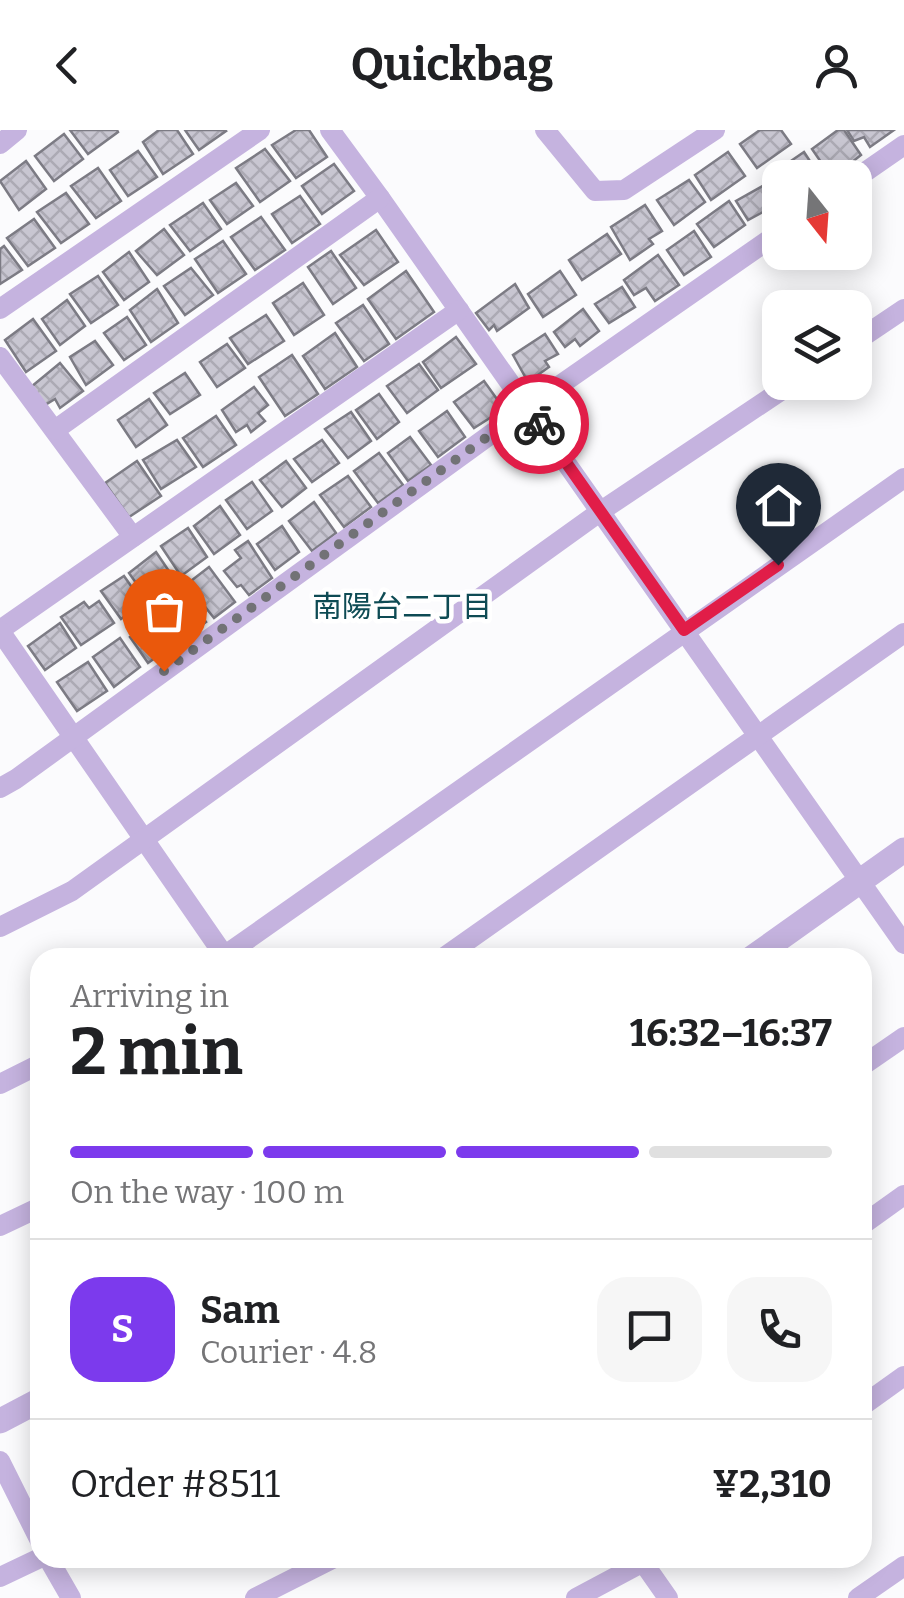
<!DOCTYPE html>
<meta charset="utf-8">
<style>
:root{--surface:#fff;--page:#f6f6f6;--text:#202124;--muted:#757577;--line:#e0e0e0;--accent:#7c3aed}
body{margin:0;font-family:Bitter,"Noto Sans JP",serif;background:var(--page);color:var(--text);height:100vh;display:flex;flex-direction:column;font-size:38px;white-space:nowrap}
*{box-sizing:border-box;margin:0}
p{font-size:32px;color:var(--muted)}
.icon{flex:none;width:55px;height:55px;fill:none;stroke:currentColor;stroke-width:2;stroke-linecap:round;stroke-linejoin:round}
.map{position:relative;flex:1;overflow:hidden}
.drawer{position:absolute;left:30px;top:818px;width:842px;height:620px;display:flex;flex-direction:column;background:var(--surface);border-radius:30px;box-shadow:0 5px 25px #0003}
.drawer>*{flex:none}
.needle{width:65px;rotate:163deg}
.buttons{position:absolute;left:762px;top:30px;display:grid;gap:20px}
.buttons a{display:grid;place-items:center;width:110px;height:110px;border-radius:20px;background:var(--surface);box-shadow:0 5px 25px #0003;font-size:50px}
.pin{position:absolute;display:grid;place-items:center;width:85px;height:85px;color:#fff;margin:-102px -42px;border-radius:50% 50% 50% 0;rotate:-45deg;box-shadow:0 0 10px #0007}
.pin .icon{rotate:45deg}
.courier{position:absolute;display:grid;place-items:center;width:100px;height:100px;margin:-50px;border:8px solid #e11d48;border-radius:50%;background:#fff;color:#222;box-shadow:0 2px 12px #0007}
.head em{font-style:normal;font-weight:700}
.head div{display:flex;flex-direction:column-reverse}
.head{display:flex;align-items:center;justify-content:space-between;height:170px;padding:0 40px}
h1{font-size:65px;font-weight:700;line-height:75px}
.bar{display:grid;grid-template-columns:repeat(4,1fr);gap:15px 10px;align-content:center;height:120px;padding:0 40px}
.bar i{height:12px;border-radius:8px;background:var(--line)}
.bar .active{background:var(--accent)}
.bar p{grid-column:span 4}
.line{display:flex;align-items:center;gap:25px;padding:0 40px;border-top:2px solid var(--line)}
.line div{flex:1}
.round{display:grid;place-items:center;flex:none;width:105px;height:105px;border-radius:30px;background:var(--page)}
header{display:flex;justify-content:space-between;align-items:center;height:130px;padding:0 40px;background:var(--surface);font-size:45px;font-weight:700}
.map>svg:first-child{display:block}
.building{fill:url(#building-cross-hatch);stroke:#7c7b84;stroke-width:2.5}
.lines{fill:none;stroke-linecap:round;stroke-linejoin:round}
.minor{stroke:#c5b3df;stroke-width:20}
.tertiary{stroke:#c5b3df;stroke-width:25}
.done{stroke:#727276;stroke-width:10;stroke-dasharray:0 18}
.route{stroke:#e11d48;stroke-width:12}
.labels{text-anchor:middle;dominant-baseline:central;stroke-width:9;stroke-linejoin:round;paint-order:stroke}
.neighbourhood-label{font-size:30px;fill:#0e4b54;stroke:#fff}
</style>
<header><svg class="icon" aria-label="back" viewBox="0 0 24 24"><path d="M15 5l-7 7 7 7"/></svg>Quickbag<svg class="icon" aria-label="person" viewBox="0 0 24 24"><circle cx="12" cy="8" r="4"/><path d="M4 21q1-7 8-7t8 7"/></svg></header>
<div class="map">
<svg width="904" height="1468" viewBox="0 0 904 1468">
<defs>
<pattern id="building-cross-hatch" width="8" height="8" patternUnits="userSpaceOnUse" patternTransform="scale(2.5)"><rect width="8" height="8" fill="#c8c6d1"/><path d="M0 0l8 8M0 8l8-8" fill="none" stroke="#acaab4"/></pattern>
</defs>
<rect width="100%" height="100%" fill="#fbfbfd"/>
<g class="building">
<polygon points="70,0 117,0 118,2 88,24"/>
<polygon points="159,0 177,0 193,24 163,44 143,12"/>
<polygon points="185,0 225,0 226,1 199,20"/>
<polygon points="296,0 309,0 327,27 296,48 272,15"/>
<polygon points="760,0 781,0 791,14 757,38 740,14"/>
<polygon points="838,0 844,0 861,25 832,48 812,19"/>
<polygon points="847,0 894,0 870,17 864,7 854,11"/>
<polygon points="64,4 83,29 54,51 35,26"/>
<polygon points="265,19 290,51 260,72 236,38"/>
<polygon points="138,21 157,47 128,66 110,40"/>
<polygon points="728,22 745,46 711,70 695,45"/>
<polygon points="804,22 821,48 780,48 780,61 769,46"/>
<polygon points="26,31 46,59 19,80 0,51"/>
<polygon points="334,34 354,61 322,84 302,56"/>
<polygon points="98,38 121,71 96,88 71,56"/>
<polygon points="689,50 705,72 674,95 657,70"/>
<polygon points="236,53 253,76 227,94 210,70"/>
<polygon points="768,53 780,70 780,85 770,91 763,82 748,90 736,71"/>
<polygon points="66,63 89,94 61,113 37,82"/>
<polygon points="300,66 320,94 292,113 272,84"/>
<polygon points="729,71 745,95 714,117 697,94"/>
<polygon points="203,73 221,99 190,121 170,95"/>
<polygon points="645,75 662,101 649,109 653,114 630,130 611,97"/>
<polygon points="261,87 285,120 255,140 231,107"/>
<polygon points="34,89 55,118 28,136 7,108"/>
<polygon points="164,99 184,125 157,145 136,121"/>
<polygon points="376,100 398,132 364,155 340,125"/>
<polygon points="694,101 711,127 684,145 667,120"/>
<polygon points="607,104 621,124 582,150 569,130"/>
<polygon points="223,111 246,144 218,163 195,129"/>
<polygon points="4,116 22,140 0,154 0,119"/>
<polygon points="331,121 356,158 333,174 308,137"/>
<polygon points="129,122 149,152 124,170 103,142"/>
<polygon points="658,125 679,155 655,171 646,158 634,165 624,150"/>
<polygon points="191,138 213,165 185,185 164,156"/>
<polygon points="406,141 434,182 396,209 368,169"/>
<polygon points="560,141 576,165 543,187 528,164"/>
<polygon points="98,146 118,175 91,193 70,164"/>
<polygon points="303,153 324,185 294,205 273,173"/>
<polygon points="515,154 529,178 497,201 494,195 489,200 476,183"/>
<polygon points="622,157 635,177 609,193 595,174"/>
<polygon points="157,159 178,193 151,212 130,180"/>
<polygon points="67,170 85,196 60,215 42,189"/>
<polygon points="363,175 389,214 364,231 336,193"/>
<polygon points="583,179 599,201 580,216 575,209 565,217 554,202"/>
<polygon points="266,185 284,211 248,234 230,208"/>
<polygon points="127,187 146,215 124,230 104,203"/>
<polygon points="33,189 56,221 26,242 5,210"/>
<polygon points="335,203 357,237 325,259 303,226"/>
<polygon points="545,204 558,224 545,231 549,237 528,252 513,225"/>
<polygon points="456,207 476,234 441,258 423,232"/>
<polygon points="95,211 113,235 86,255 70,227"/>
<polygon points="227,214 245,238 217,257 200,232"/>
<polygon points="292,225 318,264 285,286 259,247"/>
<polygon points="60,233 83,261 60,278 55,269 45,275 31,257"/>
<polygon points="419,234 438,260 407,283 387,256"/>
<polygon points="185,243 200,265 170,284 154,263"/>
<polygon points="484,251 504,279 474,298 454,272"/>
<polygon points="254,257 268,275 258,283 265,291 251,302 247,295 236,302 222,280"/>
<polygon points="379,264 399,292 377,309 356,280"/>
<polygon points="149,269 167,295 136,317 118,290"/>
<polygon points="447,281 465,307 438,327 419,301"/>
<polygon points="351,282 371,311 348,328 325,299"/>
<polygon points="216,286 236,315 203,337 183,308"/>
<polygon points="410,307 431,335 408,351 388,323"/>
<polygon points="177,310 196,337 161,359 143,330"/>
<polygon points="322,310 339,333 312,352 294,329"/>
<polygon points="379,323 403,355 378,373 354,341"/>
<polygon points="137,331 161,366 129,387 105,353"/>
<polygon points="286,331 306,358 282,377 260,350"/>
<polygon points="348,346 371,377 344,397 320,365"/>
<polygon points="252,352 272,381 247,399 226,370"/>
<polygon points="314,372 336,403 312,421 289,391"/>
<polygon points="220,376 240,405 214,424 194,396"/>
<polygon points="282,396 299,422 275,440 257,414"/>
<polygon points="188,398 207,427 181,446 161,416"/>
<polygon points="248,411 272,448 249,465 241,455 237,457 224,441 241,428 235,420"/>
<polygon points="156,422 175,450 148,470 129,443"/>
<polygon points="209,437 235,472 214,488 187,454"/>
<polygon points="124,446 143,473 121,489 101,461"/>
<polygon points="186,465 206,492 178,512 158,486"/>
<polygon points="99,471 114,493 81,515 61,487 84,472 89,478"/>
<polygon points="154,490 172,516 148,533 130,507"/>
<polygon points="60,493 76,518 45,540 28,516"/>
<polygon points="120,508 140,537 114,557 93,527"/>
<polygon points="88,532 107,561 77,581 57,552"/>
</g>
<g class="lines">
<g class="minor">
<polyline points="330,0 380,68 904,814"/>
<polyline points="545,0 595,61 624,60 715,0"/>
<polyline points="0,14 17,0"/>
<polyline points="855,49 904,15"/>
<polyline points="0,179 260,0"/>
<polyline points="855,212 904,179"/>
<polyline points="0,227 133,407"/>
<polyline points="55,300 380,68"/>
<polyline points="0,500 459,180"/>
<polyline points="0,501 226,828"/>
<polyline points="0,658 16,649 527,278 780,102"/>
<polyline points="0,797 72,761 604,379 794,252"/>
<polyline points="221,828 904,348"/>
<polyline points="443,828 904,503"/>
<polyline points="862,936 904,907"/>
<polyline points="0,954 40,934"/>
<polyline points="862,1095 904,1065"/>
<polyline points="0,1096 40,1077"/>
<polyline points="862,1276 904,1246"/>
<polyline points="0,1331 40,1411"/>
<polyline points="48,1428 71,1468"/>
<polyline points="640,1428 668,1468"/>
<polyline points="0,1447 40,1428"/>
<polyline points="255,1468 334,1428"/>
<polyline points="576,1468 651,1428"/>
<polyline points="858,1468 904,1436"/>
</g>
<g class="tertiary">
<polyline points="752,828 904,720"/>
<polyline points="0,1291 40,1270"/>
</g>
</g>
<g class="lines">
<polyline class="done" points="164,541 527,278 539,294"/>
<polyline class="route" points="539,294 684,500 778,435"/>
</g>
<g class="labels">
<g class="neighbourhood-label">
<text x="402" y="477">南陽台二丁目</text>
</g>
</g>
</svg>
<div class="buttons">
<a><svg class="needle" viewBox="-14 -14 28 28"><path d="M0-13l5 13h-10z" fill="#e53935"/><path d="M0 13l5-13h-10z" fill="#757577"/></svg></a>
<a><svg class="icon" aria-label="layers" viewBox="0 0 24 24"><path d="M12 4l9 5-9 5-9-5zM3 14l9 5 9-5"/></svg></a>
</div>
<div class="pin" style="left:164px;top:541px;background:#ea580c"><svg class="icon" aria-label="bag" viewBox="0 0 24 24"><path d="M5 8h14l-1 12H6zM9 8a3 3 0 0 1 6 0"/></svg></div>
<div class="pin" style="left:778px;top:435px;background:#1f2937"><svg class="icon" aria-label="home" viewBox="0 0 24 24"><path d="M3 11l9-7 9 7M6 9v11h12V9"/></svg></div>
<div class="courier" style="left:539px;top:294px"><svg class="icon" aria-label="bike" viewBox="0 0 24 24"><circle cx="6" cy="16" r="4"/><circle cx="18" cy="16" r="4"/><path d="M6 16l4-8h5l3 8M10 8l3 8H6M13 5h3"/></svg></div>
<section class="drawer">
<div class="head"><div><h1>2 min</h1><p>Arriving in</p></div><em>16:32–16:37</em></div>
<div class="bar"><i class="active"></i><i class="active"></i><i class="active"></i><i></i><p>On the way · 100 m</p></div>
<div class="line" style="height:180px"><b class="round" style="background:var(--accent);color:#fff">S</b><div><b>Sam</b><p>Courier · 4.8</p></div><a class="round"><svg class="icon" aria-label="chat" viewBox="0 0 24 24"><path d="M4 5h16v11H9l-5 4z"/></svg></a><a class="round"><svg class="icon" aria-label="phone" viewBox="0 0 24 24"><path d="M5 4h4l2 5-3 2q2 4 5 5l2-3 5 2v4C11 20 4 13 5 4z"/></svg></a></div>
<div class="line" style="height:130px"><div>Order #8511</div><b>¥2,310</b></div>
</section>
</div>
